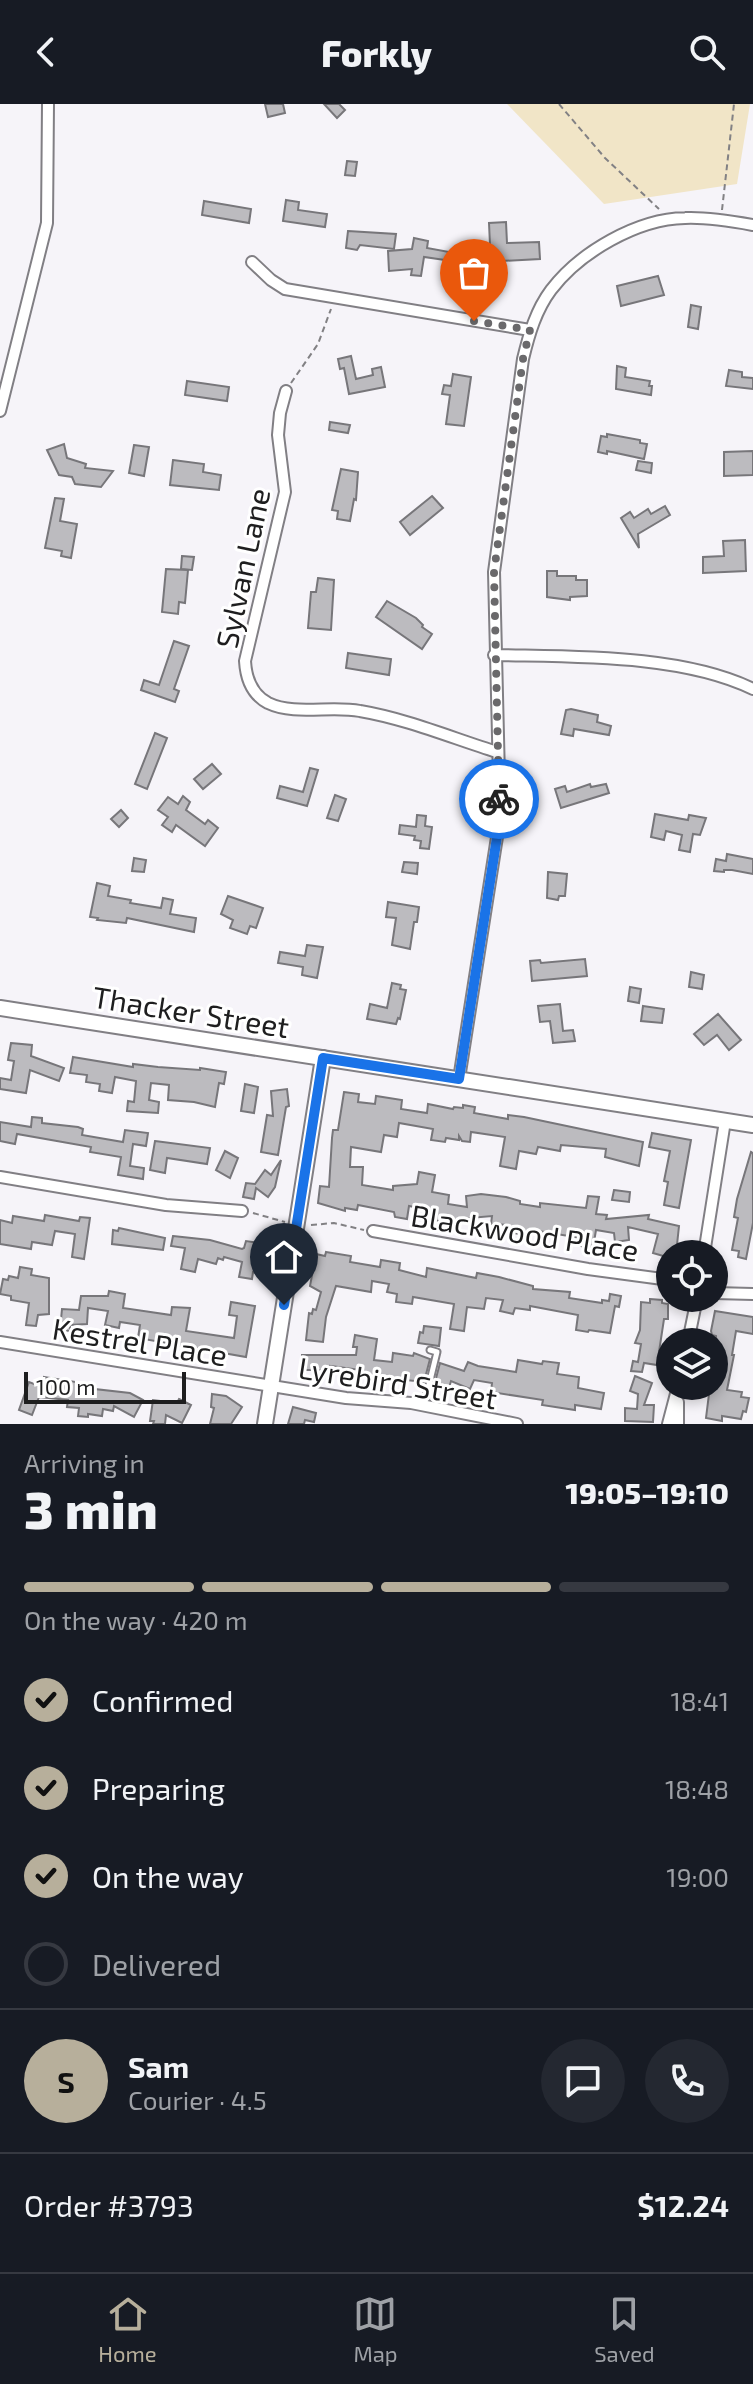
<!DOCTYPE html>
<meta charset="utf-8">
<style>
:root{--surface:#171b24;--page:#242831;--text:#f1f3f6;--muted:#9ea1a6;--line:#363941;--accent:#b7af9b}
body{margin:0;font-family:"Exo 2",sans-serif;background:var(--page);color:var(--text);height:100vh;display:flex;flex-direction:column;font-size:30px;white-space:nowrap}
*{box-sizing:border-box;margin:0}
p{font-size:26px;color:var(--muted)}
.icon{flex:none;width:44px;height:44px;fill:none;stroke:currentColor;stroke-width:2;stroke-linecap:round;stroke-linejoin:round}
.map{position:relative;height:1320px;overflow:hidden}
.side{display:flex;flex-direction:column;background:var(--surface);flex:1}
.side>*{flex:none}
.tools{position:absolute;left:656px;top:1136px;display:grid;gap:16px}
.tools a{display:grid;place-items:center;width:72px;height:72px;border-radius:50%;background:var(--surface);box-shadow:0 4px 12px #0003;font-size:40px}
.scale{position:absolute;left:24px;bottom:20px;width:162px;box-sizing:border-box;padding-left:8px;border:4px solid #1e1e1f;border-top:0;font-size:22px;line-height:28px;white-space:nowrap;color:#1e1e1f;-webkit-text-stroke:6px #fff;paint-order:stroke}
.pin{position:absolute;display:grid;place-items:center;width:68px;height:68px;color:#fff;margin:-82px -34px;border-radius:50% 50% 50% 0;rotate:-45deg;box-shadow:0 0 8px #0007}
.pin .icon{rotate:45deg}
.courier{position:absolute;display:grid;place-items:center;width:80px;height:80px;margin:-40px;border:6px solid #1a73e8;border-radius:50%;background:#fff;color:#222;box-shadow:0 2px 10px #0007}
.head em{font-style:normal;font-weight:800}
.head div{display:flex;flex-direction:column-reverse}
.head{display:flex;align-items:center;justify-content:space-between;height:136px;padding:0 24px}
h1{font-size:52px;font-weight:800;line-height:60px}
.bar{display:grid;grid-template-columns:repeat(4,1fr);gap:12px 8px;align-content:center;height:96px;padding:0 24px}
.bar i{height:10px;border-radius:6px;background:var(--line)}
.bar .on{background:var(--accent)}
.bar p{grid-column:span 4}
.line{display:flex;align-items:center;gap:20px;padding:0 24px;border-top:2px solid var(--line)}
.line div{flex:1}
.round{display:grid;place-items:center;flex:none;width:84px;height:84px;border-radius:42px;background:var(--page)}
ol{padding:0 24px;list-style:none}
li{display:flex;align-items:center;gap:24px;height:88px}
li p{margin-inline-start:auto}
li .icon{padding:8px;border-radius:50%;background:var(--accent);color:#111;stroke-width:4}
li:last-child{color:var(--muted)}
li i{width:44px;height:44px;border:4px solid var(--line);border-radius:50%}
header{display:flex;justify-content:space-between;align-items:center;height:104px;padding:0 24px;background:var(--surface);font-size:36px;font-weight:800}
.menu{display:flex;justify-content:space-around;align-items:center;height:112px;border-top:2px solid var(--line);background:var(--surface);font-size:22px;color:var(--muted)}
.menu a{display:grid;justify-items:center;gap:4px}
.menu .on{color:var(--accent)}
.map>svg:first-child{display:block}
.green{fill:#f1e5c7}
.building{fill:#bcbbbf;stroke:#77767a;stroke-width:2}
.lines{fill:none;stroke-linecap:round;stroke-linejoin:round}
.lane-casing{stroke:#817f84;stroke-width:9}
.street-casing{stroke:#817f84;stroke-width:14}
.secondary-casing{stroke:#817f84;stroke-width:18}
.path{stroke:#828184;stroke-width:2;stroke-dasharray:6 4;stroke-linecap:butt}
.lane{stroke:#fff;stroke-width:5}
.street{stroke:#fff;stroke-width:10}
.secondary{stroke:#fff;stroke-width:14}
.done{stroke:#6a696b;stroke-width:8;stroke-dasharray:0 14.4}
.route{stroke:#1a73e8;stroke-width:10}
.labels{text-anchor:middle;dominant-baseline:central;stroke-width:6;stroke-linejoin:round;paint-order:stroke}
.street-label{font-size:30px;fill:#1e1e1f;stroke:#fff}
</style>
<header><svg class="icon" aria-label="back" viewBox="0 0 24 24"><path d="M15 5l-7 7 7 7"/></svg>Forkly<svg class="icon" aria-label="search" viewBox="0 0 24 24"><circle cx="10" cy="10" r="6"/><path d="M15 15l6 6"/></svg></header>
<div class="map">
<svg width="753" height="1320" viewBox="0 0 753 1320">
<rect width="100%" height="100%" fill="#f6f4f9"/>
<polygon class="green" points="507,0 750,0 737,80 604,100"/>
<g class="building">
<polygon points="265,0 283,0 285,9 268,13"/>
<polygon points="324,0 339,0 345,6 337,14"/>
<polygon points="347,57 357,58 355,72 345,71"/>
<polygon points="286,96 299,98 298,106 327,110 325,123 283,117"/>
<polygon points="204,97 251,105 249,119 202,111"/>
<polygon points="506,118 507,139 539,138 540,155 482,158 481,141 490,141 489,119"/>
<polygon points="348,127 396,130 394,145 360,141 357,146 346,144"/>
<polygon points="414,134 428,137 427,144 460,150 458,158 424,153 421,172 411,171 412,165 389,167 388,147 412,145"/>
<polygon points="658,172 664,191 621,202 617,182"/>
<polygon points="691,201 701,203 698,225 688,223"/>
<polygon points="351,252 356,275 373,271 372,265 381,263 385,283 349,290 344,264 340,265 338,255"/>
<polygon points="617,262 626,264 625,273 650,277 649,282 652,282 651,291 616,285"/>
<polygon points="729,266 742,268 742,273 753,274 753,285 726,282"/>
<polygon points="453,270 471,273 464,322 446,320 450,291 442,290 444,281 451,282"/>
<polygon points="187,277 229,283 227,297 185,291"/>
<polygon points="330,318 350,321 348,329 329,326"/>
<polygon points="607,330 640,336 640,339 647,340 644,355 607,347 607,350 598,348 601,332 607,333"/>
<polygon points="64,340 67,354 86,360 85,364 113,367 101,383 75,380 72,373 59,371 47,346"/>
<polygon points="134,341 149,343 144,372 129,369"/>
<polygon points="753,347 753,371 724,372 724,348"/>
<polygon points="173,356 204,360 203,368 221,371 219,386 170,381"/>
<polygon points="638,357 652,359 651,369 636,366"/>
<polygon points="341,365 358,368 356,396 354,395 350,417 337,415 338,407 332,406"/>
<polygon points="432,392 443,404 410,431 400,418"/>
<polygon points="55,394 64,395 60,417 77,420 71,454 61,452 62,447 45,444"/>
<polygon points="665,402 670,411 638,430 639,444 621,414 630,408 634,414 648,405 651,410"/>
<polygon points="745,436 746,467 703,469 703,453 724,452 723,437"/>
<polygon points="182,452 194,453 192,466 181,465"/>
<polygon points="166,465 188,466 185,499 179,498 178,510 162,508"/>
<polygon points="547,467 557,467 557,472 576,472 576,476 587,476 587,492 570,493 570,496 547,493"/>
<polygon points="318,474 334,476 331,526 308,524 311,488 316,488"/>
<polygon points="387,497 416,514 423,521 422,523 432,530 422,545 376,513"/>
<polygon points="174,537 189,542 174,585 179,587 175,598 141,586 144,576 159,581"/>
<polygon points="348,549 391,555 389,571 346,564"/>
<polygon points="571,605 598,611 597,618 611,622 609,631 574,625 573,632 561,630 566,606"/>
<polygon points="155,629 167,634 147,685 135,680"/>
<polygon points="212,660 221,670 203,685 194,675"/>
<polygon points="310,664 318,666 307,702 277,694 280,682 303,688"/>
<polygon points="590,680 591,683 606,680 609,689 561,704 555,685 565,682 567,688"/>
<polygon points="335,691 346,695 338,717 327,714"/>
<polygon points="183,692 190,698 186,706 205,720 208,716 218,724 205,742 176,721 172,728 162,721 168,713 158,706 168,693 178,700"/>
<polygon points="121,706 128,714 119,723 111,715"/>
<polygon points="655,710 688,716 689,711 706,714 700,731 693,730 690,748 679,746 682,731 666,727 664,736 651,733"/>
<polygon points="417,711 426,712 425,722 432,723 429,745 420,744 421,737 414,736 415,732 399,730 400,721 416,723"/>
<polygon points="727,750 753,755 753,770 732,766 724,766 724,768 714,767 716,755 726,757"/>
<polygon points="134,754 146,756 144,768 132,767"/>
<polygon points="404,758 418,759 417,770 402,768"/>
<polygon points="548,768 567,770 565,792 559,792 558,796 547,794"/>
<polygon points="97,779 110,782 108,792 131,796 130,799 161,804 163,794 173,796 170,810 196,814 194,828 127,814 126,819 97,816 98,814 90,813"/>
<polygon points="228,792 263,804 256,824 250,822 247,830 230,824 233,816 221,810"/>
<polygon points="388,798 419,803 417,818 414,818 410,845 392,841 396,814 386,813"/>
<polygon points="307,841 323,843 317,874 302,871 303,863 278,859 280,848 305,852"/>
<polygon points="585,855 587,872 532,877 530,857 540,856 541,859"/>
<polygon points="691,868 704,871 702,885 689,883"/>
<polygon points="392,879 401,881 400,885 406,886 400,915 398,914 396,920 367,915 370,900 387,904"/>
<polygon points="630,883 641,885 639,899 628,897"/>
<polygon points="560,900 563,927 573,926 575,937 553,939 550,917 540,918 538,902"/>
<polygon points="643,902 664,905 662,919 641,917"/>
<polygon points="718,910 741,936 729,946 717,931 704,941 694,930"/>
<polygon points="11,939 32,941 31,952 64,964 59,977 30,966 26,989 0,985 0,974 11,976 14,957 8,956"/>
<polygon points="73,953 133,963 133,960 158,963 200,966 200,964 226,968 224,980 219,979 215,1003 194,998 168,996 169,981 151,979 149,996 159,998 158,1009 127,1007 128,997 134,998 136,977 115,973 112,989 99,987 100,980 86,978 87,971 70,969"/>
<polygon points="245,980 258,983 254,1009 241,1007"/>
<polygon points="287,985 289,1002 286,1003 278,1051 261,1048 267,1011 273,1012 271,987"/>
<polygon points="344,988 359,990 358,998 375,1000 376,992 402,996 401,1005 427,1009 428,1000 453,1005 454,1003 463,1004 463,1001 475,1003 474,1009 508,1015 508,1011 524,1013 643,1038 639,1062 605,1053 606,1045 561,1041 560,1047 538,1043 536,1050 519,1047 516,1065 500,1062 505,1033 471,1028 470,1038 462,1037 459,1032 459,1036 446,1034 445,1038 431,1036 433,1025 399,1019 397,1033 384,1031 381,1048 351,1043 350,1063 363,1063 362,1081 393,1086 393,1082 417,1080 419,1068 435,1071 432,1088 449,1091 448,1100 467,1103 466,1092 481,1090 506,1093 520,1097 520,1100 540,1103 540,1099 586,1104 588,1092 599,1093 596,1110 607,1111 606,1115 649,1111 648,1115 679,1122 676,1150 670,1150 670,1154 653,1149 658,1130 628,1123 629,1136 615,1138 614,1129 596,1126 593,1144 580,1142 581,1134 532,1126 531,1132 508,1128 509,1121 491,1120 492,1112 458,1115 457,1120 433,1116 434,1107 409,1102 407,1115 395,1113 394,1108 358,1101 357,1106 345,1104 345,1107 318,1099 320,1082 329,1083 332,1034 333,1026 338,1026"/>
<polygon points="32,1013 42,1014 42,1019 78,1023 83,1025 82,1031 123,1038 125,1026 148,1029 146,1042 133,1040 130,1062 144,1064 143,1075 118,1071 121,1053 90,1048 91,1043 17,1030 15,1040 0,1037 0,1018 31,1023"/>
<polygon points="652,1029 691,1036 679,1104 664,1101 668,1078 664,1077 670,1047 649,1043"/>
<polygon points="155,1037 210,1044 207,1060 167,1054 165,1069 150,1066"/>
<polygon points="225,1047 238,1054 230,1074 216,1066"/>
<polygon points="751,1048 753,1049 753,1119 746,1155 738,1153 739,1147 732,1146 738,1114 734,1113 737,1095"/>
<polygon points="281,1056 275,1083 268,1093 256,1084 254,1095 243,1093 246,1079 255,1080 265,1066 271,1071"/>
<polygon points="614,1086 630,1088 629,1098 612,1096"/>
<polygon points="45,1111 79,1117 80,1113 90,1114 84,1155 72,1153 75,1130 55,1127 52,1141 32,1138 31,1145 0,1140 0,1116 12,1119 13,1112 44,1117"/>
<polygon points="119,1124 165,1134 163,1146 112,1140 113,1126 118,1127"/>
<polygon points="173,1132 210,1136 242,1145 244,1144 246,1137 259,1139 256,1169 253,1168 252,1175 239,1173 242,1158 224,1153 223,1156 218,1154 216,1160 198,1155 195,1168 181,1165 185,1144 171,1142"/>
<polygon points="326,1148 351,1152 350,1158 380,1163 381,1156 400,1159 399,1166 426,1173 427,1164 476,1174 477,1169 499,1173 533,1182 533,1185 570,1188 569,1194 602,1199 602,1196 609,1197 610,1190 621,1192 619,1203 615,1202 610,1229 589,1226 588,1228 576,1226 578,1211 530,1202 530,1206 515,1204 513,1210 500,1207 503,1196 486,1194 484,1205 467,1203 464,1227 450,1225 454,1200 413,1193 412,1200 396,1198 397,1190 387,1188 389,1180 372,1177 371,1188 336,1182 326,1213 323,1238 306,1236 309,1209 312,1210 313,1205 316,1206 321,1188 310,1182 316,1150 325,1152"/>
<polygon points="20,1163 32,1165 31,1171 49,1174 49,1210 38,1211 36,1222 26,1221 29,1199 11,1196 11,1192 0,1190 3,1175 8,1176 9,1172 18,1174"/>
<polygon points="109,1187 125,1190 123,1204 171,1211 172,1203 190,1204 186,1227 234,1234 237,1212 229,1211 231,1198 255,1202 246,1253 138,1234 140,1221 120,1218 119,1224 105,1221 108,1207 88,1204 87,1220 70,1221 70,1227 60,1226 62,1205 79,1206 81,1192 108,1192"/>
<polygon points="650,1195 662,1196 662,1199 668,1200 668,1215 664,1215 657,1261 644,1259 642,1268 631,1267 633,1257 638,1258 641,1240 635,1239 640,1226 641,1198 650,1199"/>
<polygon points="715,1207 753,1213 753,1230 736,1227 732,1251 734,1251 727,1286 742,1288 741,1293 749,1294 746,1308 743,1307 741,1315 722,1312 722,1317 706,1314 710,1282 714,1282 716,1232 712,1231 711,1227"/>
<polygon points="424,1222 441,1224 439,1242 418,1239 420,1228 423,1229"/>
<polygon points="355,1231 377,1235 374,1256 392,1258 393,1249 413,1252 414,1249 430,1255 424,1278 360,1271 361,1266 330,1262 330,1266 302,1266 302,1251 356,1251 357,1243 353,1243"/>
<polygon points="518,1256 542,1260 543,1257 559,1259 557,1270 579,1273 578,1284 604,1289 601,1305 575,1301 575,1306 542,1301 543,1296 491,1288 492,1279 474,1276 470,1285 451,1277 448,1287 434,1282 440,1259 464,1267 468,1258 478,1262 516,1268"/>
<polygon points="635,1272 652,1279 644,1301 654,1301 653,1318 625,1317 625,1304 637,1305 638,1290 630,1287"/>
<polygon points="44,1273 95,1281 95,1285 130,1289 143,1296 134,1313 114,1302 113,1307 103,1305 102,1312 88,1310 88,1313 78,1312 79,1304 67,1303 68,1296 39,1293 32,1311 19,1306 29,1278 42,1283"/>
<polygon points="212,1290 226,1292 242,1303 231,1320 210,1320 214,1304 211,1303"/>
<polygon points="179,1295 191,1301 182,1319 166,1311 165,1320 153,1320 154,1317 150,1317 153,1296 177,1299"/>
<polygon points="293,1303 316,1309 314,1318 305,1316 304,1320 288,1320"/>
</g>
<g class="lines">
<defs>
<polyline id="lane" points="424,1301 437,1248 430,1246"/>
<g id="street">
<polyline points="252,158 271,176 285,185 530,226"/>
<path d="M286 287 280 309 278 331 285 388 245 557C246 574 251 590 268 599 295 612 331 601 360 607 407 615 452 634 497 648"/>
<polyline points="0,307 47,119 48,0"/>
<path d="M494 551C573 553 681 550 753 585"/>
<path d="M459 975 500 714 494 468 523 255C529 230 536 206 551 186 580 148 637 115 685 114 707 113 731 117 753 121"/>
<polyline points="0,1073 166,1101 242,1107"/>
<polyline points="373,1127 588,1165 670,1176"/>
<polyline points="704,1150 725,1017"/>
<polyline points="714,1189 753,1190"/>
<polyline points="0,1238 346,1294 411,1299 517,1320"/>
<polyline points="688,1238 697,1194"/>
<polyline points="678,1298 678,1320"/>
<polyline points="668,1320 678,1282"/>
</g>
<g id="secondary">
<polyline points="0,904 753,1021"/>
<polyline points="265,1320 323,954"/>
</g>
</defs>
<use href="#lane" class="lane-casing"/>
<use href="#street" class="street-casing"/>
<use href="#secondary" class="secondary-casing"/>
<g class="path">
<polyline points="559,0 605,54 659,105"/>
<polyline points="722,106 734,0"/>
<polyline points="291,279 318,240 331,205"/>
<polyline points="253,1109 285,1118"/>
<polyline points="311,1121 334,1119 364,1126"/>
</g>
<use href="#lane" class="lane"/>
<use href="#street" class="street"/>
<use href="#secondary" class="secondary"/>
</g>
<g class="lines">
<polyline class="done" points="474,217 530,226 523,255 494,468 499,695"/>
<polyline class="route" points="284,1201 323,954 459,975 500,714 499,695"/>
</g>
<g class="labels">
<g class="street-label">
<text transform="translate(242 464) rotate(-78)">Sylvan Lane</text>
<text transform="translate(191 907) rotate(9)">Thacker Street</text>
<text transform="translate(525 1128) rotate(9)">Blackwood Place</text>
<text transform="translate(140 1237) rotate(9)">Kestrel Place</text>
<text transform="translate(398 1278) rotate(9)">Lyrebird Street</text>
</g>
</g>
</svg>
<div class="tools">
<a><svg class="icon" aria-label="locate" viewBox="0 0 24 24"><circle cx="12" cy="12" r="6"/><path d="M12 2v4M12 18v4M2 12h4M18 12h4"/></svg></a>
<a><svg class="icon" aria-label="layers" viewBox="0 0 24 24"><path d="M12 4l9 5-9 5-9-5zM3 14l9 5 9-5"/></svg></a>
</div>
<div class="scale">100 m</div>
<div class="pin" style="left:474px;top:217px;background:#ea580c"><svg class="icon" aria-label="bag" viewBox="0 0 24 24"><path d="M5 8h14l-1 12H6zM9 8a3 3 0 0 1 6 0"/></svg></div>
<div class="pin" style="left:284px;top:1201px;background:#1f2937"><svg class="icon" aria-label="home" viewBox="0 0 24 24"><path d="M3 11l9-7 9 7M6 9v11h12V9"/></svg></div>
<div class="courier" style="left:499px;top:695px"><svg class="icon" aria-label="bike" viewBox="0 0 24 24"><circle cx="6" cy="16" r="4"/><circle cx="18" cy="16" r="4"/><path d="M6 16l4-8h5l3 8M10 8l3 8H6M13 5h3"/></svg></div>
</div>
<section class="side">
<div class="head"><div><h1>3 min</h1><p>Arriving in</p></div><em>19:05–19:10</em></div>
<div class="bar"><i class="on"></i><i class="on"></i><i class="on"></i><i></i><p>On the way · 420 m</p></div>
<ol>
<li><svg class="icon" aria-label="check" viewBox="0 0 24 24"><path d="M5 12l5 5 9-10"/></svg>Confirmed<p>18:41</p></li>
<li><svg class="icon" aria-label="check" viewBox="0 0 24 24"><path d="M5 12l5 5 9-10"/></svg>Preparing<p>18:48</p></li>
<li><svg class="icon" aria-label="check" viewBox="0 0 24 24"><path d="M5 12l5 5 9-10"/></svg>On the way<p>19:00</p></li>
<li><i></i>Delivered</li>
</ol>
<div class="line" style="height:144px"><b class="round" style="background:var(--accent);color:#111">S</b><div><b>Sam</b><p>Courier · 4.5</p></div><a class="round"><svg class="icon" aria-label="chat" viewBox="0 0 24 24"><path d="M4 5h16v11H9l-5 4z"/></svg></a><a class="round"><svg class="icon" aria-label="phone" viewBox="0 0 24 24"><path d="M5 4h4l2 5-3 2q2 4 5 5l2-3 5 2v4C11 20 4 13 5 4z"/></svg></a></div>
<div class="line" style="height:104px"><div>Order #3793</div><b>$12.24</b></div>
</section>
<nav class="menu">
<a class="on"><svg class="icon" aria-label="home" viewBox="0 0 24 24"><path d="M3 11l9-7 9 7M6 9v11h12V9"/></svg>Home</a>
<a><svg class="icon" aria-label="map" viewBox="0 0 24 24"><path d="M3 6l6-2 6 2 6-2v14l-6 2-6-2-6 2zM9 4v14M15 6v14"/></svg>Map</a>
<a><svg class="icon" aria-label="saved" viewBox="0 0 24 24"><path d="M7 4h10v16l-5-4-5 4z"/></svg>Saved</a>
</nav>
